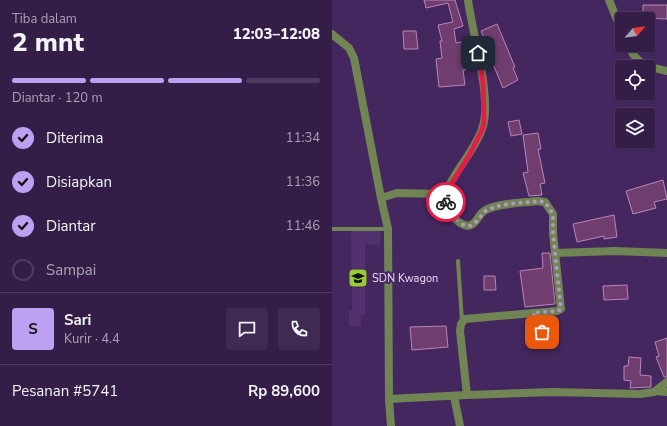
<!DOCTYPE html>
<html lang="id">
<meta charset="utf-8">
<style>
:root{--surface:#341d47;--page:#3f2a52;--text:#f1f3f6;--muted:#a9a2b4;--line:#4e3b60;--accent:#bca0f2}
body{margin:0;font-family:"Nunito Sans",sans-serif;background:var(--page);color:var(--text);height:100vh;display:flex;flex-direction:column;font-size:15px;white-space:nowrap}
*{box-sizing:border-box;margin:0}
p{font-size:13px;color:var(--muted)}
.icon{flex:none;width:22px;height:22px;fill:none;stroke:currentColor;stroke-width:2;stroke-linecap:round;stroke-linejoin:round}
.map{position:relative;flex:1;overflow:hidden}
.panel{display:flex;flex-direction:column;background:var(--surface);width:332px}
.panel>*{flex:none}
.needle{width:26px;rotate:62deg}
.tools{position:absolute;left:283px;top:12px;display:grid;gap:8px}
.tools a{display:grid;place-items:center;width:40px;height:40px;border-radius:4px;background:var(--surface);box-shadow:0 1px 3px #0004,0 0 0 1px var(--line);font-size:20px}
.pin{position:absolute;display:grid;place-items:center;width:34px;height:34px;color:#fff;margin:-17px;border-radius:8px;box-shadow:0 2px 6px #0006}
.courier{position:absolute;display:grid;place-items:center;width:40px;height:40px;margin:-20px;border:3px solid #e11d48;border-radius:50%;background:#fff;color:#222;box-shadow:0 1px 5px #0007}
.overview em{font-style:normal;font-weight:800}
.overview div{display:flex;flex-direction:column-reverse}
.overview{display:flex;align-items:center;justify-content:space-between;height:68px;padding:0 12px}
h1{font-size:26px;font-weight:800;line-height:30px}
.bar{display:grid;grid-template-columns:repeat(4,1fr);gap:6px 4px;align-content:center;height:48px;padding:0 12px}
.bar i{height:5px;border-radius:3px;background:var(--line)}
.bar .active{background:var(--accent)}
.bar p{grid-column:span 4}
.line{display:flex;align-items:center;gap:10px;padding:0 12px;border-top:1px solid var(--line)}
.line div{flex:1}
.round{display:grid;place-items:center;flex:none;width:42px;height:42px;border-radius:4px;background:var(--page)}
ol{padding:0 12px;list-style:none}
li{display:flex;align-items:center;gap:12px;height:44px}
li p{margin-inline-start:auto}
li .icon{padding:4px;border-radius:50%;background:var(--accent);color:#111;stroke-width:4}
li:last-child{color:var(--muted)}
li i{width:22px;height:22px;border:2px solid var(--line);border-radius:50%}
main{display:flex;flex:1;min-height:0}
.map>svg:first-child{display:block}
.built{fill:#52316f}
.building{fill:#6f3e6f;stroke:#ba84ba}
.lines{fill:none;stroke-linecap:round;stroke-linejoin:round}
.lane{stroke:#718554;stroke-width:4}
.street{stroke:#718554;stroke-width:8}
.done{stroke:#b19bc6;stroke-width:4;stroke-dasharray:0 7.2}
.route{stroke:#e11d48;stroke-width:5}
.labels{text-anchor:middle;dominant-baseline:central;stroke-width:4;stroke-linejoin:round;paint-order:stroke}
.poi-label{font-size:11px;fill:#ebdafd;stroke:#45275f;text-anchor:start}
</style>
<main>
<section class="panel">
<div class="overview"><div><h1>2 mnt</h1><p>Tiba dalam</p></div><em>12:03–12:08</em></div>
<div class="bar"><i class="active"></i><i class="active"></i><i class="active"></i><i></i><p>Diantar · 120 m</p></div>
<ol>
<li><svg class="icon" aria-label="check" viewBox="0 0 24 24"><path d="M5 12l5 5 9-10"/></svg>Diterima<p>11:34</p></li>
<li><svg class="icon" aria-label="check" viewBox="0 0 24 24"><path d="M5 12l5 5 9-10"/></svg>Disiapkan<p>11:36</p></li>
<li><svg class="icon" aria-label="check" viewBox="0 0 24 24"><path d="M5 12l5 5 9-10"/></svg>Diantar<p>11:46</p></li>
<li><i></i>Sampai</li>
</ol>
<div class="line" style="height:72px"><b class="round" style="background:var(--accent);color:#111">S</b><div><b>Sari</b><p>Kurir · 4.4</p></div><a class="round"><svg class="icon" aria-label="chat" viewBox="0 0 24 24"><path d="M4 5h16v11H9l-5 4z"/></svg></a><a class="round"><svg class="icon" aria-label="phone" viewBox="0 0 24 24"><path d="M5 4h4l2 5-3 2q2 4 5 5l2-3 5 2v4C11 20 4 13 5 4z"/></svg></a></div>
<div class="line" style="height:52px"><div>Pesanan #5741</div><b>Rp 89,600</b></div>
</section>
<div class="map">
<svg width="335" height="426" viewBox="0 0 335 426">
<rect width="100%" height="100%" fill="#45275f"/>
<polygon class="built" points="19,229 49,229 48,245 33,244 33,314 29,315 29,326 17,326 17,311 20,311"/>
<g class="building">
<polygon points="92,0 123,0 131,26 122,29 124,43 138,40 140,51 132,53 134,70 131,70 133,85 107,87 104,59 110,58 108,41 110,41 106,25 121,22 116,3 94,8"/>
<polygon points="311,5 335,5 335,19 311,18"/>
<polygon points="165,24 183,67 181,68 186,80 171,88 161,64 157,65 152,52 149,38 152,38 149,31"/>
<polygon points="71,31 84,31 86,49 72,49"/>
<polygon points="187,120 190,134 179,136 176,122"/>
<polygon points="206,133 209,149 206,149 213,183 208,184 210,195 197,196 191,173 196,172 191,135"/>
<polygon points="331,180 335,199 322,202 324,208 301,214 294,191"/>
<polygon points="282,215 285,237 272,239 272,236 245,242 241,224"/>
<polygon points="210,253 218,253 223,304 193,307 188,271 211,268"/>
<polygon points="152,276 163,276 164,290 152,290"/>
<polygon points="295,285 296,299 272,300 271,286"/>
<polygon points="114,326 116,347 80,350 78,327"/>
<polygon points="335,338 335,377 332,377 324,357 327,356 323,342"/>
<polygon points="297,357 309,358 308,375 319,376 319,387 298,388 299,381 292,380 292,366 296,366"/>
</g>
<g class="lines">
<g class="lane">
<polyline points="0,229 56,229"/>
<polyline points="126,261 130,321"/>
</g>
<g class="street">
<polyline points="277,0 290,32"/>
<polyline points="0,34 17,48 22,58 49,198 56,229 57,399 59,426"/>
<path d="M296 45C304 64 316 67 335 71"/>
<polyline points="49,198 65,193 113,194"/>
<polyline points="223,253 283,251 335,253"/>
<polyline points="201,313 211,336 212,344"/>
<polyline points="324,391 335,392"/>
<polyline points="135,395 220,392 308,394 322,392 335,382"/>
<polyline points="122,396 128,426"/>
<path d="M57 399 135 395 128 331 129 324 133 319 225 311 229 309 221 233V214L213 202 206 201C193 203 162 203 152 211 145 216 143 229 132 225 122 221 110 203 114 192 123 170 142 152 150 129 161 100 140 32 136 0"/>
</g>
</g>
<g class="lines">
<path class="done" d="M114 202C118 212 131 235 144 222 150 216 151 210 160 208 174 203 191 203 206 201L213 202 221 214V233L229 309 226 311 201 313 210 332"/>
<polyline class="route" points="114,202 113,194 138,154 150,130 152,122 151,82 146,53"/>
</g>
<defs>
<symbol id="school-square" viewBox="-11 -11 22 22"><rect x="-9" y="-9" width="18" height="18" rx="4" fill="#99cb36" stroke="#45275f"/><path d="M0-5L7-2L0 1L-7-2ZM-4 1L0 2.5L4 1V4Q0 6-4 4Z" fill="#111"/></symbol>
</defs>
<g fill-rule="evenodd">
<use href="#school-square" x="15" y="267" width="22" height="22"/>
</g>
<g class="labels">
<g class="poi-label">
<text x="40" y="278">SDN Kwagon</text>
</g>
</g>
</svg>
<div class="tools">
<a><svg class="needle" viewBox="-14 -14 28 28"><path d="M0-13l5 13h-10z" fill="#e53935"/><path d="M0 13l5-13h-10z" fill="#a9a2b4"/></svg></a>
<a><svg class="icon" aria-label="locate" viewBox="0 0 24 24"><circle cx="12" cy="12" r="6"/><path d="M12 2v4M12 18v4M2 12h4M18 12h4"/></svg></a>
<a><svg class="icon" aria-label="layers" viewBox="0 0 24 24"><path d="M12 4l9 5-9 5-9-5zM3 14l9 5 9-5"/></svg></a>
</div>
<div class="pin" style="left:210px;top:332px;background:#ea580c"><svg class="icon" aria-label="bag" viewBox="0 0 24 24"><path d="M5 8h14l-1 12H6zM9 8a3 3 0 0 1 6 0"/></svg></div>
<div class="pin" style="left:146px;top:53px;background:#1f2937"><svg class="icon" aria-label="home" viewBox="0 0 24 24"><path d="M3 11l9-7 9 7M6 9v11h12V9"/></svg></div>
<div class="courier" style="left:114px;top:202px"><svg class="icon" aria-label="bike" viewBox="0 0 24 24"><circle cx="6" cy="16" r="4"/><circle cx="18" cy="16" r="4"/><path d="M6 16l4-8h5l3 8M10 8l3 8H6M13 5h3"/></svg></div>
</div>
</main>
